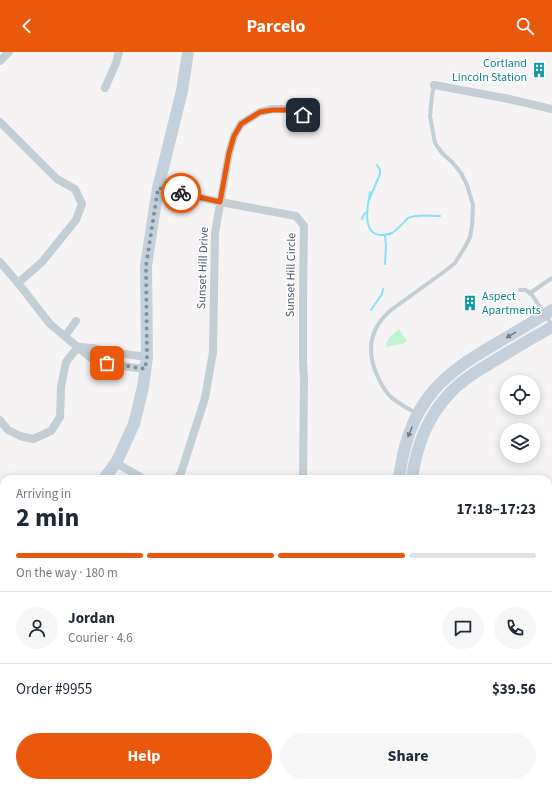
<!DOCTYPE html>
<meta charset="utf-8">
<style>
:root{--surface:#fff;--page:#f6f6f7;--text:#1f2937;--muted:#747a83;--line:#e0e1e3;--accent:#ea580c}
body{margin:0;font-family:"Source Sans 3",sans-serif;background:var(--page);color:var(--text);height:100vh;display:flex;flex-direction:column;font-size:15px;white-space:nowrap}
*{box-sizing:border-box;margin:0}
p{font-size:13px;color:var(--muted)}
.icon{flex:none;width:22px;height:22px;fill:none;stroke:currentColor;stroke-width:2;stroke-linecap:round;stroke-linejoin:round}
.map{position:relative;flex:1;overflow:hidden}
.sheet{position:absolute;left:0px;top:423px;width:552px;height:312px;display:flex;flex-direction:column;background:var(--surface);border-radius:12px 12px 0 0;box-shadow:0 2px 10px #0003}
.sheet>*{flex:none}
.fabs{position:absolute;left:500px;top:323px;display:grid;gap:8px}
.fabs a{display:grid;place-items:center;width:40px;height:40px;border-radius:50%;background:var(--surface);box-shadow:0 2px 10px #0003;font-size:20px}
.pin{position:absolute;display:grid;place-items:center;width:34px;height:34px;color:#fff;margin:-17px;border-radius:8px;box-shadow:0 2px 6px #0006}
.courier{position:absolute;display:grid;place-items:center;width:40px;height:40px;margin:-20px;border:3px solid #ea580c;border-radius:50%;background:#fff;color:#222;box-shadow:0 1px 5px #0007}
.summary em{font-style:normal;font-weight:700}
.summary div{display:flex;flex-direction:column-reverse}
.summary{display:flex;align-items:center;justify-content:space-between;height:68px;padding:0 16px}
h1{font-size:26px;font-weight:700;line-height:30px}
.bar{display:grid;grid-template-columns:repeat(4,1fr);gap:6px 4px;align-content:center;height:48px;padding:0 16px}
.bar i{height:5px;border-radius:3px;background:var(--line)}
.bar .active{background:var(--accent)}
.bar p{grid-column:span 4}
.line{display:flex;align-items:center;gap:10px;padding:0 16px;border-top:1px solid var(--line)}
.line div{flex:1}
.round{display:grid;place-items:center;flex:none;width:42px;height:42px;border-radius:21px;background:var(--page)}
.primary-button{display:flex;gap:8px;margin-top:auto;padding:8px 16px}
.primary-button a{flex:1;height:46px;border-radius:24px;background:var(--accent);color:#fff;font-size:16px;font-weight:700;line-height:46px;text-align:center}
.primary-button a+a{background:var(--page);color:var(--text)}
header{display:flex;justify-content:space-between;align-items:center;height:52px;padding:0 16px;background:var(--accent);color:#fff;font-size:18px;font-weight:700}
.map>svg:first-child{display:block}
.education{fill:#e6e4e5}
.green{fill:#bff5d2}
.water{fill:#88e2f5}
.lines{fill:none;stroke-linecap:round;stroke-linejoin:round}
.stream{stroke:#88e2f5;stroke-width:2}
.lane{stroke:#c3ced5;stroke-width:4}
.street{stroke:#c3ced5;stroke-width:8}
.secondary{stroke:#c4d1dd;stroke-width:12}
.primary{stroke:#b0c3d3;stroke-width:13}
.oneway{fill:#6d7c88}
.done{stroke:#858e95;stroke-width:4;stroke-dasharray:0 7.2}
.route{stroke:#ea580c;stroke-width:5}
.labels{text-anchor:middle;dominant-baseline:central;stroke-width:3;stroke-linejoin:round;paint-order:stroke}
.culture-label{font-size:12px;fill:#0d838f;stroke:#fff;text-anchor:end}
.street-label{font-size:12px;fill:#485763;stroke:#fff}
</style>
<header><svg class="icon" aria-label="back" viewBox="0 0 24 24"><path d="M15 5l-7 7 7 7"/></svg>Parcelo<svg class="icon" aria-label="search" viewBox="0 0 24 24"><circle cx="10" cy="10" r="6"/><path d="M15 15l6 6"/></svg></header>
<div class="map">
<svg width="552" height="735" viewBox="0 0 552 735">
<rect width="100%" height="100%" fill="#f5f3f3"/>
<polygon class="education" points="0,523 4,530 4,577 0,577"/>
<path class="green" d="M399 277 407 289 405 290V291L386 295C386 286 393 282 399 277Z"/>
<polygon class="water" points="0,445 4,448 4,500 0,497"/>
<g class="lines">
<g class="stream">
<path d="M370 140C368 152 361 181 380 183 384 183 388 183 392 181 398 177 403 171 408 166 418 162 430 164 440 164"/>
<polyline points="369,148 380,122 380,118 377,113"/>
<polyline points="362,167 364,162 367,160"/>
<polyline points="385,184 386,193 385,212"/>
<polyline points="371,258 382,242 383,237"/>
</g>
<g class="lane">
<polyline points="520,238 526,238 532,243 552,273"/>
<polyline points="530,241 552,226"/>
<path d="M416 361C407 356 397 351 390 344 384 338 380 330 377 323 366 298 370 276 391 258L445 219 455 211 465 195 470 185 472 174 473 153 467 133 461 121 452 110 442 101 435 91 430 64 432 44 434 33"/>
<polyline points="548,577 552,575"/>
<polyline points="0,602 4,602"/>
<polyline points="548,628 552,638"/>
</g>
<g class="street">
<polyline points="0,9 9,0"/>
<polyline points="434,33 509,47 552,57"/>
<polyline points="105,36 116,11 119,0"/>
<polyline points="0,70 57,127 75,137 82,152 76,168 42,210 18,231"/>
<polyline points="158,136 220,150 296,164 304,174 303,242 303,310 304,327 303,427"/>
<polyline points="0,210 18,231 50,272 92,307 122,314 145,317"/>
<polyline points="65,284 76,269"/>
<polyline points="78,295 93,296 110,300 147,305"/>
<polyline points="0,368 8,378 20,384 33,387 51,379 60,365 61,335 66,310 78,295"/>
<polyline points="116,411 144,427"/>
<polyline points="177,427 181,421 205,346 213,300 215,181 229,101 234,84 241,72 260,60 272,57 293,57 303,63"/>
<polyline points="548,546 552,540"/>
</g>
<g class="secondary">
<polyline points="104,427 117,409 134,372 143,335 147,305 146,214 158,136 182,39 188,0"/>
<path d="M399 427C403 394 412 364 434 338 451 318 475 304 497 291 516 280 534 269 552 258"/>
<path d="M412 427C416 395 427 365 450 341 463 327 482 316 499 306 517 295 534 285 552 275"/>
<polyline points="0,584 4,585"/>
<polyline points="484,735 484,731"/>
<polyline points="501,735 501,731"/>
</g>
<g class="primary">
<polyline points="0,719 4,718"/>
<polyline points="548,719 552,719"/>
<polyline points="0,732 169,732 390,735"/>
</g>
</g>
<defs><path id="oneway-solid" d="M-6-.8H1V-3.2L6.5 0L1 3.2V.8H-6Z"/></defs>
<g class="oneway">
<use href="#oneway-solid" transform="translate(511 283) rotate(149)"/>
<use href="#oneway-solid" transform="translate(410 380) rotate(112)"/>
</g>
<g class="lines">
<polyline class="done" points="107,311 145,317 147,305 146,214 158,136 181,141"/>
<polyline class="route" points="181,141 220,150 229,101 234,84 241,72 260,60 272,58 293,58 303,63"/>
</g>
<defs>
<symbol id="building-bare" viewBox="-9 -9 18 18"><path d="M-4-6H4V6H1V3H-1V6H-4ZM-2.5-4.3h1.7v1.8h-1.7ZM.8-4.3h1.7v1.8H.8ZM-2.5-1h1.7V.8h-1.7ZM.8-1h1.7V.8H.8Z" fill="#0f9aa8" stroke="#fff" stroke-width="2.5" paint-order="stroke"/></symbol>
</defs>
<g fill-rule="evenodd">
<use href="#building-bare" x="528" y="7" width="22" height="22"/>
<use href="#building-bare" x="459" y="240" width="22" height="22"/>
</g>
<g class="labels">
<g class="culture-label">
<text x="527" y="11">Cortland<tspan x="527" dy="14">Lincoln Station</tspan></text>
<text x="482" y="244" text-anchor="start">Aspect<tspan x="482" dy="14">Apartments</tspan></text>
</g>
<g class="street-label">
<text transform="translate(203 216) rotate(-88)">Sunset Hill Drive</text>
<text transform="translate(291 223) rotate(-89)">Sunset Hill Circle</text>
</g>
</g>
</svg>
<div class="fabs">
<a><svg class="icon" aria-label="locate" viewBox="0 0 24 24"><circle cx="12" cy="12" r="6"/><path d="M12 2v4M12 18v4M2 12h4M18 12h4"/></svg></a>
<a><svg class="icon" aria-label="layers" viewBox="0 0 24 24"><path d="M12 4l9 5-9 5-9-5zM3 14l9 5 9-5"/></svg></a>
</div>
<div class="pin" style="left:107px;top:311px;background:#ea580c"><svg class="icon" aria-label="bag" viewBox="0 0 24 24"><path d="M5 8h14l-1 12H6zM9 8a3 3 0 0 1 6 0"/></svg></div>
<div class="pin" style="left:303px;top:63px;background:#1f2937"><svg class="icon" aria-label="home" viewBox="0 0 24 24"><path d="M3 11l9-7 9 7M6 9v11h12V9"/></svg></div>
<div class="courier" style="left:181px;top:141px"><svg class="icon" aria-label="bike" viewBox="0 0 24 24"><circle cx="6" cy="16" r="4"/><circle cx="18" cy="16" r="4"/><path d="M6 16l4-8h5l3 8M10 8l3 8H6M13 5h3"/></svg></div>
<section class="sheet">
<div class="summary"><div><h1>2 min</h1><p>Arriving in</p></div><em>17:18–17:23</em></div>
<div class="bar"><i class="active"></i><i class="active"></i><i class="active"></i><i></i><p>On the way · 180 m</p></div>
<div class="line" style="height:72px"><a class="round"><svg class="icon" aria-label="person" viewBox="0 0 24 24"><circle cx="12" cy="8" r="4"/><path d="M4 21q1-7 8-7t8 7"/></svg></a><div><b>Jordan</b><p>Courier · 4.6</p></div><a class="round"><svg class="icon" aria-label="chat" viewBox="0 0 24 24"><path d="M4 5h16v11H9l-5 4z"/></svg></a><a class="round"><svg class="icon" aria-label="phone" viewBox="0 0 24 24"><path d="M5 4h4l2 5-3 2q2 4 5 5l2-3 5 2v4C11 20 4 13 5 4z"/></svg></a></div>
<div class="line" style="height:52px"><div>Order #9955</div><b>$39.56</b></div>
<div class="primary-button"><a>Help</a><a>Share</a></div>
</section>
</div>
